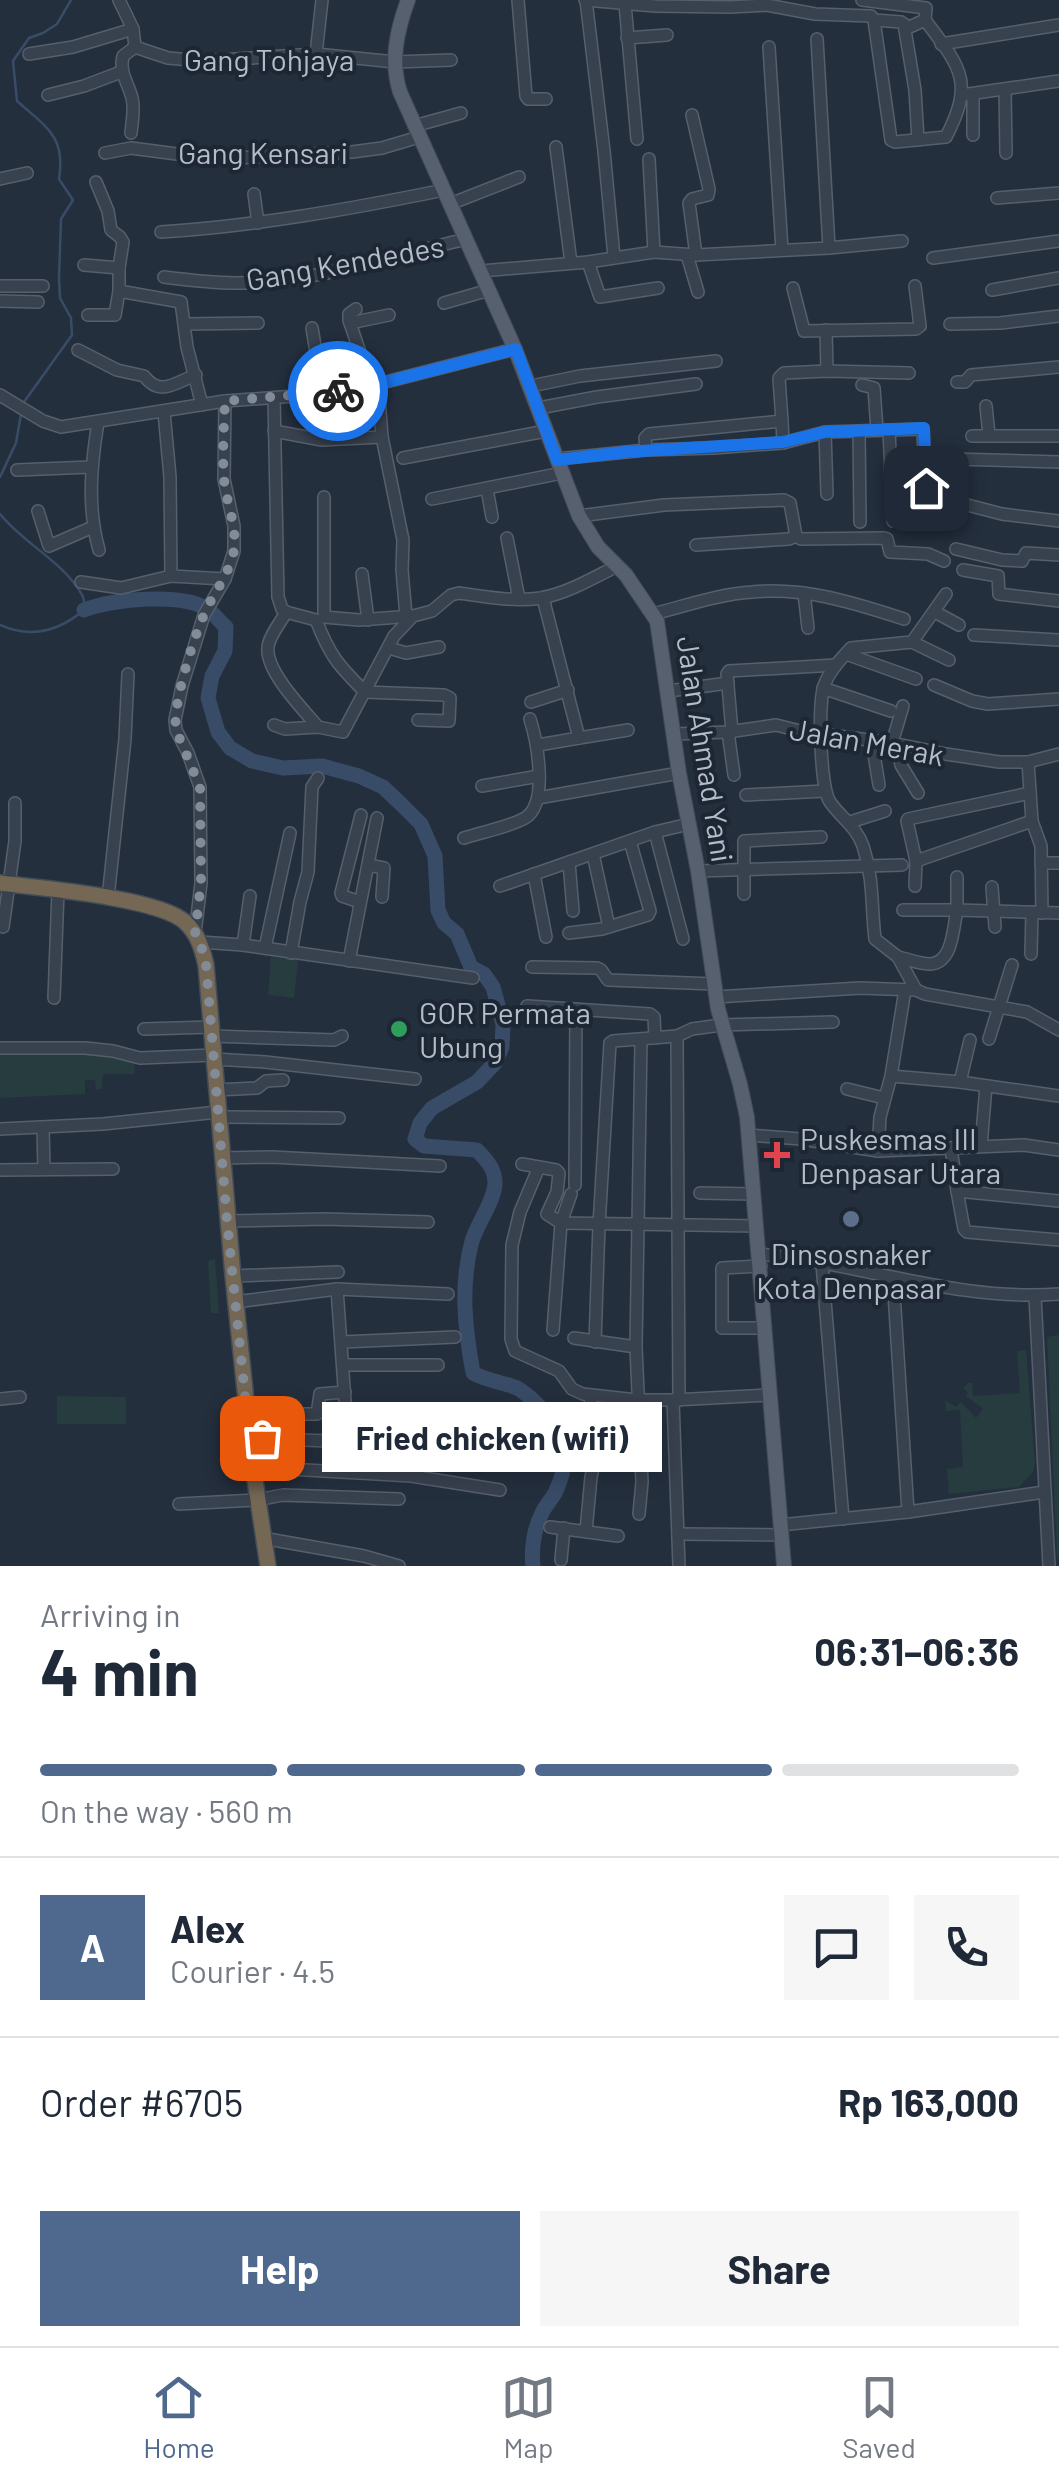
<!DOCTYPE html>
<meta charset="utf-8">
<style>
:root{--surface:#fff;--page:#f6f6f7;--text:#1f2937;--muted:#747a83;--line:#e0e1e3;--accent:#4f688e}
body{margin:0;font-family:Barlow,sans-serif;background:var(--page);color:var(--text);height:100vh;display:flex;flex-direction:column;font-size:38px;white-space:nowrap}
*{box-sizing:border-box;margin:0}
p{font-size:32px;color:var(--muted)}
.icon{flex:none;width:55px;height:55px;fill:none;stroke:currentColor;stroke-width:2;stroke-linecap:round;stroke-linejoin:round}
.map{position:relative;height:1566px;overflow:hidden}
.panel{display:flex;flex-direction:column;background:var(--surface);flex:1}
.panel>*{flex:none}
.pin{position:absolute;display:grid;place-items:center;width:85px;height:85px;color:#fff;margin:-42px;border-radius:20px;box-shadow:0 5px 15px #0006}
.courier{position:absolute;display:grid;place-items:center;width:100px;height:100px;margin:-50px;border:8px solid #1a73e8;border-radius:50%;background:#fff;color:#222;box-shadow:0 2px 12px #0007}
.bubble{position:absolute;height:70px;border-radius:0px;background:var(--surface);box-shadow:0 5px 25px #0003;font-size:32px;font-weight:700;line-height:70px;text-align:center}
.head em{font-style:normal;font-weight:700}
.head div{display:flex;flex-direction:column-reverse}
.head{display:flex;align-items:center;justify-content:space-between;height:170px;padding:0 40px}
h1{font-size:65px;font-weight:700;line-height:75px}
.bar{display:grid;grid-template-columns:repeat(4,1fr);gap:15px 10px;align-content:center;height:120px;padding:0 40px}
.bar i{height:12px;border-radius:8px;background:var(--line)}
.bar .selected{background:var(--accent)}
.bar p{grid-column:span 4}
.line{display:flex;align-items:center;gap:25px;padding:0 40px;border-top:2px solid var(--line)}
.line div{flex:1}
.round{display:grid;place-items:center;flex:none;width:105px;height:105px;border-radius:0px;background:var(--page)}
.action{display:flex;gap:20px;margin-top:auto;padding:20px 40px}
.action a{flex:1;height:115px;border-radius:0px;background:var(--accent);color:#fff;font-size:40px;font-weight:700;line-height:115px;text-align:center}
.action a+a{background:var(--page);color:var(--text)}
.tab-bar{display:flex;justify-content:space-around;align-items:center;height:140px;border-top:2px solid var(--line);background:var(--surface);font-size:28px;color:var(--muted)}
.tab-bar a{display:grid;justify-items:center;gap:5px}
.tab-bar .selected{color:var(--accent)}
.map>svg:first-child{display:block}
.green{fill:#263c3f}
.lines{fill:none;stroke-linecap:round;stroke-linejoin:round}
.stream{stroke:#394c67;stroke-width:2.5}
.river{stroke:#394c67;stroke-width:15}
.minor-casing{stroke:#565f6c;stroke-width:14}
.major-casing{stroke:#414a57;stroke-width:16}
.highway-casing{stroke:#434c59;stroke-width:18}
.minor{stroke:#38414e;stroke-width:11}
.major{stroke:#56606e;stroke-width:14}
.highway{stroke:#746855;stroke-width:15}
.done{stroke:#828b98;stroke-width:10;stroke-dasharray:0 18}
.route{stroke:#1a73e8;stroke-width:12}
.leisure-dot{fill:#2e9e5b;stroke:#1d2633;stroke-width:4}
.health-dot{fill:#e0444e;stroke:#1d2633;stroke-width:4}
.service-dot{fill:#5c6f8a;stroke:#1d2633;stroke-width:4}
.labels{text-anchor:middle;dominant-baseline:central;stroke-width:8;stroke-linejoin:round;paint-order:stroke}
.street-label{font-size:30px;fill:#b4bcc9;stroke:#1d2633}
.poi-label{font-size:30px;fill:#b4bcc9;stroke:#1d2633;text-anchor:start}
</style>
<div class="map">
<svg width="1059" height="1566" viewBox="0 0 1059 1566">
<rect width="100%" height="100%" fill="#242f3e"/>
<g class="green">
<polygon points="271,957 298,960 294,998 268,995"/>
<polygon points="0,1050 85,1050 134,1059 135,1074 103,1074 102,1089 96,1089 95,1080 85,1080 85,1094 0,1098"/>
<polygon points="215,1259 219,1313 211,1313 208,1262 209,1260"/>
<polygon points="1059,1335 1059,1560 1057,1555 1047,1337"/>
<polygon points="1026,1350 1035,1462 1033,1472 1019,1487 949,1494 947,1469 963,1467 960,1410 946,1411 945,1400 956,1407 961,1402 976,1418 983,1409 966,1396 968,1392 963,1388 968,1383 972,1383 973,1396 1020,1393 1017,1351"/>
<polygon points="57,1396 126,1397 126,1424 57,1424"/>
</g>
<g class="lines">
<g class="stream">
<path d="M24 402 72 335 71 318 60 298 59 278 61 219 73 200 59 179C66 136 46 127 17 101L13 61 29 38 43 33 57 24 71 0"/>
<polyline points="0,477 16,443 21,414"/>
<path d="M0 514C23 543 65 563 82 595 85 600 84 604 84 610 59 631 31 639 0 625"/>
</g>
<path class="river" d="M84 610C112 599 183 592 209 610 215 615 220 622 226 627L225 651 212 676 208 698 218 732 230 748 252 761 283 768 322 766 359 776 383 787 401 804 421 824 435 856 438 910 444 923 457 934 471 967 484 974 493 987 503 1024 502 1047 495 1063 477 1082 432 1108 420 1123 415 1139 424 1146 477 1150C486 1160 495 1168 495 1183 495 1200 477 1224 472 1241 460 1285 465 1329 473 1373 487 1381 503 1382 517 1388 529 1395 543 1409 551 1420 568 1445 568 1466 555 1493 551 1500 545 1506 542 1513 534 1529 531 1549 533 1566"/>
<defs>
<g id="minor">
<polyline points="119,0 133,29 135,47 168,58 202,61 316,54 395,62 451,60"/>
<polyline points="518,0 526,96 528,99 546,99"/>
<path d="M585 0 655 6 730 7 767 5 815 14 871 16 874 20 891 140 895 142 946 137C975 81 960 67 925 20L905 29"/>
<polyline points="586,0 604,151 614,257"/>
<polyline points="862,0 926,8 925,20"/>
<polyline points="625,4 637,139"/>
<polyline points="874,20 901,22 904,24 915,90 918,140"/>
<polyline points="627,38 667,35"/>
<polyline points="941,44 1059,25"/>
<polyline points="769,47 782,250"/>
<polyline points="29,54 73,47 133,29"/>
<polyline points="316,54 322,0"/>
<polyline points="1005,89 1006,153"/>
<polyline points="973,94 973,135"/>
<polyline points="48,95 84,86 121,72"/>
<polyline points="962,95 1059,81"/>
<polyline points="692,115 709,189 708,195 692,199 689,203 696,255"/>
<polyline points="414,126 461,113"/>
<path d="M131 133C132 121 135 109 132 98 128 82 119 73 123 56L135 47"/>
<polyline points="556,147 571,263"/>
<polyline points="105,153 131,148 215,159 352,152 382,148 419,137"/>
<polyline points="649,159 654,252"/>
<polyline points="0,179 27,173"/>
<polyline points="96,182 108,211 111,230 120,237 123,242 119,268 119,291 181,302 187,347 202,405"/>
<polyline points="254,194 258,223"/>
<polyline points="997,198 1059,193"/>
<polyline points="450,204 519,177"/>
<path d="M161 232C256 226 350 209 444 190"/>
<polyline points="829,248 902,241"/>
<polyline points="687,255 698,292"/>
<polyline points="933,258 1059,241"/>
<polyline points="588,262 600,297 658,288"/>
<polyline points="84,265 119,268"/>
<polyline points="481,271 588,262 654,252 696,255 829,248 817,39"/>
<path d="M164 277C188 280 212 283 235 283 313 283 391 257 466 239"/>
<polyline points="0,286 43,286"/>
<polyline points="793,288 804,331 916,329 920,326 915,286"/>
<polyline points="992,290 1059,278"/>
<polyline points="0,301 38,302"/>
<polyline points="444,303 489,290"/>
<polyline points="356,309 349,314 349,320 371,385"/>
<polyline points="88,315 115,315 119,291"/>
<polyline points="350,323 389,315"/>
<polyline points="185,324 258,323"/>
<polyline points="950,324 1000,323 1059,316"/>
<polyline points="312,328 323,394"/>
<polyline points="826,330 827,371"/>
<path d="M78 350 117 370 144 376C160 397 174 383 196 375"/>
<polyline points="957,382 965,382 971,375 1059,367"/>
<polyline points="378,384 382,437 403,540 402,570 406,616"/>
<polyline points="862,385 874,388 877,430"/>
<polyline points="531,386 580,376 716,361"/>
<polyline points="0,395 43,421 61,427 225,401 323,394 378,384 515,349"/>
<polyline points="274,398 278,597 282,609 286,612"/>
<polyline points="986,406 989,435"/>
<polyline points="539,408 597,397 696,384"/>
<polyline points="164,412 170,477 171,576"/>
<polyline points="782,421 779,378 784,373 827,371 909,373"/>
<path d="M98 422C91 466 87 507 99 550"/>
<polyline points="889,430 893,521"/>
<polyline points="274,431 322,440 382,437"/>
<polyline points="859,431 860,522"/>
<polyline points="825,432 827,494"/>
<polyline points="972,436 1059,436"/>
<polyline points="646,450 645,438 649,434 782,421 783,443"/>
<polyline points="403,458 546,431"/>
<polyline points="557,459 646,450 713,448 783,443 825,432 923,429 926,517"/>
<polyline points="953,459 1059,462"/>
<polyline points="17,470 91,467"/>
<polyline points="487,489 492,517"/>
<polyline points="324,497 324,617 359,620 413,616"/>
<polyline points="432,499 562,473"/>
<polyline points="952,501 1002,514 1059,521"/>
<polyline points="38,511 49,546 93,527"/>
<polyline points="579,516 664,505 784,500 790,503 796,536"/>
<polyline points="507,538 519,599"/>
<polyline points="696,545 789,539 796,536 801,539 884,538 887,539 890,552 928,554 944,561"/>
<polyline points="956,549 1002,560 1022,561 1026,553 1059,555"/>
<polyline points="963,570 998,576 999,594 1059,601"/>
<polyline points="362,574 368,620"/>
<polyline points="81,582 121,588 171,576 225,579"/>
<polyline points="804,593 808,628"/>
<path d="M286 612 316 620C330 656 338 665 365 692L444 695 450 698 449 721 418 720"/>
<path d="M286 612C281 622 269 636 268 647 265 671 303 709 318 727"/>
<polyline points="935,612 959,625"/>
<path d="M653 614C685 606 719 594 752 592 806 587 854 603 904 619"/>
<polyline points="974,635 1059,640"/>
<polyline points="912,642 949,660"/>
<polyline points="389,648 406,653 439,647"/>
<polyline points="846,654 916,679"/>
<polyline points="934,685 972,701 988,704 1059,699"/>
<polyline points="823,688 891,711"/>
<polyline points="669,691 728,683"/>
<polyline points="531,702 568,690"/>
<path d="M274 725 285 729 318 727 343 732 394 636 413 616 432 611 451 595 459 593C486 597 515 602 541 598 568 593 593 578 617 566"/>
<polyline points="728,732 734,775"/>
<polyline points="732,732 727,674 729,671 836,665"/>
<polyline points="675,734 728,732 776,725 800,731 892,743 946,754 999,762 1028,762 1059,754"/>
<polyline points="579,738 628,730"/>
<polyline points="872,742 879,785"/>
<polyline points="892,743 903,706"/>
<polyline points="897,744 901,765 918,793"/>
<polyline points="538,745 579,738 543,598"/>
<polyline points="1028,762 1032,821 1041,846 1042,913"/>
<polyline points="482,786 539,776"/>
<polyline points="746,795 825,791"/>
<polyline points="538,798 679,773"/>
<polyline points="850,822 885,811"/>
<polyline points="655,832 683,939"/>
<path d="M464 838C482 832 509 827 525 818 549 804 537 741 530 719"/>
<polyline points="593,854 609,927"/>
<polyline points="916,861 1032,821"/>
<polyline points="569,862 573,911"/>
<polyline points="1041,863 1059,863"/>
<polyline points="368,865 384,868 382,897"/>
<polyline points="698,871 902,865"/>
<polyline points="534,874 546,937"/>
<polyline points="500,886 655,832 689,824"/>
<polyline points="915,886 916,861 907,821 908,819 1030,793"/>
<polyline points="992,887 995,927"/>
<polyline points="744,894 744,841 821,837"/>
<polyline points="108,898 125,739 128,674"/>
<polyline points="360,902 342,896 341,893 361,815"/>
<polyline points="903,910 957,910 957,877"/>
<polyline points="3,927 15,841 15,803"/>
<polyline points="569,933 602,929 648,915 650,911 630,841"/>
<polyline points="195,934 201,883 200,787 188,753 176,730 175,720 182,686 204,615 225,579 234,551 234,526 224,479 225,401"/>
<polyline points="200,942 243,945 473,978"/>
<polyline points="243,945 250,896"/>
<polyline points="265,948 290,833"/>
<polyline points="291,953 300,902 308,872 312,787 318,778"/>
<polyline points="1031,954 1032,912"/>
<path d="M898 957C908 959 920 964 930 964 953 963 953 928 957 910L1059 913"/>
<polyline points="349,961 377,818"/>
<polyline points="532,967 597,968 601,970 608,980 715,984"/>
<path d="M916 990 898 957 875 939C871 905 874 880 863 846 856 826 841 818 830 802 820 788 818 703 824 686 829 671 841 659 851 648L912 642 946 594"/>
<polyline points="716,997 860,988 916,990 925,994 1027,1012 1059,1030"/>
<polyline points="54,998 58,891"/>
<polyline points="527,1006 650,1014 654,1017 655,1038"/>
<polyline points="144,1029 212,1027"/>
<polyline points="212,1036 334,1040 342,1036"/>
<polyline points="677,1036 679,1400"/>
<polyline points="989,1039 1012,965"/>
<polyline points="0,1048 85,1048 113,1051 140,1058 214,1055"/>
<polyline points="214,1059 265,1062 415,1079"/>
<polyline points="891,1076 960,1082 1059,1096"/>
<polyline points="960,1082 970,1040"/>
<polyline points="847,1089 884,1098"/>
<polyline points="217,1090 257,1088 266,1081 283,1080"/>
<polyline points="219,1117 339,1118"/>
<polyline points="43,1128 44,1169"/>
<polyline points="0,1129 103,1124 218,1112"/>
<polyline points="749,1135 801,1139 878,1151 1024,1145 1059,1150"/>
<polyline points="981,1146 986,1086"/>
<polyline points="951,1148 957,1191 1059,1201"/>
<polyline points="878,1151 880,1117 891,1076 905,990"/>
<polyline points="223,1158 272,1157 440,1166"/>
<polyline points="522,1164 556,1170 559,1173 557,1192 547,1214 561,1223 553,1330"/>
<polyline points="539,1167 520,1212 512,1245 511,1339 515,1351 559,1371 572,1389 583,1394 637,1400 673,1400 769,1395"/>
<polyline points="0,1170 113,1169"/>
<polyline points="575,1185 576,1009"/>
<polyline points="957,1191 964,1229 967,1232 1059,1240"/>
<polyline points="700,1193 754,1194"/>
<polyline points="571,1194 561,1223 757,1226"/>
<polyline points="227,1221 325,1219 428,1222"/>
<path d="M760 1254C860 1263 957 1302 1059 1294"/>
<polyline points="822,1264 843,1519"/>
<polyline points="761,1266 722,1268 722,1328 765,1328"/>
<polyline points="233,1276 338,1272"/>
<polyline points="893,1278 908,1512"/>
<polyline points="337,1289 346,1415 528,1417"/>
<polyline points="1035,1296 1049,1566"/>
<polyline points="235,1302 337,1289 448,1294"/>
<polyline points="574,1338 636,1347"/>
<polyline points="342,1342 455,1337"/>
<polyline points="595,1342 599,1225 610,1043 613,1041 677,1036 692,1029 721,1025 833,1022"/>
<polyline points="344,1365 438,1365"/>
<polyline points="0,1399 20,1397"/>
<polyline points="673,1400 679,1566"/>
<polyline points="247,1414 317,1414 320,1394 345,1392"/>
<polyline points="250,1438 412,1444 484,1450 488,1447 489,1439 494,1434 520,1433"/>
<polyline points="253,1467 411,1476 500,1490"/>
<polyline points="179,1504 257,1500 283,1495 399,1499"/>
<polyline points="639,1514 642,1482 636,1347 641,1041"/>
<polyline points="780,1525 908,1512 1044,1492"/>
<polyline points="550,1527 618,1536"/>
<polyline points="586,1531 591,1477 596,1456 590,1395"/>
<polyline points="678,1534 781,1535"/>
<polyline points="262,1538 364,1556 399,1566"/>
<polyline points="561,1560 564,1528"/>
</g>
<path id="major" d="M408 0C397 30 390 61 400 92L515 349 579 516 598 547 626 575 657 621 679 773 698 871 718 1009 740 1084 747 1117 784 1566"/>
<path id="highway" d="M0 883C40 888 159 898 185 922 198 934 202 948 206 965L233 1276 253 1467 268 1566"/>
</defs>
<use href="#minor" class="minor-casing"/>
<use href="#major" class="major-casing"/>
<use href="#highway" class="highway-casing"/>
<use href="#minor" class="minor"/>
<use href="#major" class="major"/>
<use href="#highway" class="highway"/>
</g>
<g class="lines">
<path class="done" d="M262 1438H250L249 1434 227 1221 206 964 200 942 195 934 201 883 200 787 176 730C172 706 193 640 203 617 212 595 226 580 233 555 239 529 226 504 224 479 222 453 224 427 225 401L338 391"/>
<polyline class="route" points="338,391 378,384 516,349 557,460 625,452 783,442 825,432 924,428 926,488"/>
</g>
<circle class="leisure-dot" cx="399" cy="1029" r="10"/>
<path class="health-dot" d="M772 1140h10v10h10v10h-10v10h-10v-10h-10v-10h10z"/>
<circle class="service-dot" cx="851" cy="1219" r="10"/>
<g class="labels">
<g class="street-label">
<text x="269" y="59">Gang Tohjaya</text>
<text x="263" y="152">Gang Kensari</text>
<text transform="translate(345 262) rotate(-10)">Gang Kendedes</text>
<text transform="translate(867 741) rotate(10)">Jalan Merak</text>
<text transform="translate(706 749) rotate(81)">Jalan Ahmad Yani</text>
</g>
<g class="poi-label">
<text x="419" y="1012">GOR Permata<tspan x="419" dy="34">Ubung</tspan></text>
<text x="800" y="1138">Puskesmas III<tspan x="800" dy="34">Denpasar Utara</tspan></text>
<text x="851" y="1253" text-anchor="middle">Dinsosnaker<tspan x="851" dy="34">Kota Denpasar</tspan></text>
</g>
</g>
</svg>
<div class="pin" style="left:262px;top:1438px;background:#ea580c"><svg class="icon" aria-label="bag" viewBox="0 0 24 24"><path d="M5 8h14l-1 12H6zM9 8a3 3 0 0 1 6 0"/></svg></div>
<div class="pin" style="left:926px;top:488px;background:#1f2937"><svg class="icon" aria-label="home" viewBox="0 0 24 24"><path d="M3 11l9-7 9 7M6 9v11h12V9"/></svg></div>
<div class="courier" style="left:338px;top:391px"><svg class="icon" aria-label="bike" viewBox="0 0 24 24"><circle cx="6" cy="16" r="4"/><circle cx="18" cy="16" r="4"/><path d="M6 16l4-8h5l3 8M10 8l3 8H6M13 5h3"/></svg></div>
<div class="bubble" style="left:322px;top:1402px;width:340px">Fried chicken (wifi)</div>
</div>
<section class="panel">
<div class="head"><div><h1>4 min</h1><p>Arriving in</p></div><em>06:31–06:36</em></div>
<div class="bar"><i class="selected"></i><i class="selected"></i><i class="selected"></i><i></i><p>On the way · 560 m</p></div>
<div class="line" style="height:180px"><b class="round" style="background:var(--accent);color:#fff">A</b><div><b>Alex</b><p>Courier · 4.5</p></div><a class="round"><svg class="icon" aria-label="chat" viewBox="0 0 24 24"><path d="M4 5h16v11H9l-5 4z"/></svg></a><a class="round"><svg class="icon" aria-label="phone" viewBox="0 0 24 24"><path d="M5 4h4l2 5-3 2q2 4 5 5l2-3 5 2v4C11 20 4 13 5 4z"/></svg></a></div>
<div class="line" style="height:130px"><div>Order #6705</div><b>Rp 163,000</b></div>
<div class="action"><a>Help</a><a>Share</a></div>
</section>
<nav class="tab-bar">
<a class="selected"><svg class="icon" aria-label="home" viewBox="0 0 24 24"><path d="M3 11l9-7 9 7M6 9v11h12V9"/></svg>Home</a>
<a><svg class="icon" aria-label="map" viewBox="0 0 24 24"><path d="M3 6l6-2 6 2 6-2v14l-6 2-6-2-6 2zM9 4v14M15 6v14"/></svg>Map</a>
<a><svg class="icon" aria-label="saved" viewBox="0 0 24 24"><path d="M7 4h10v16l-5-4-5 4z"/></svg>Saved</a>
</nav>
